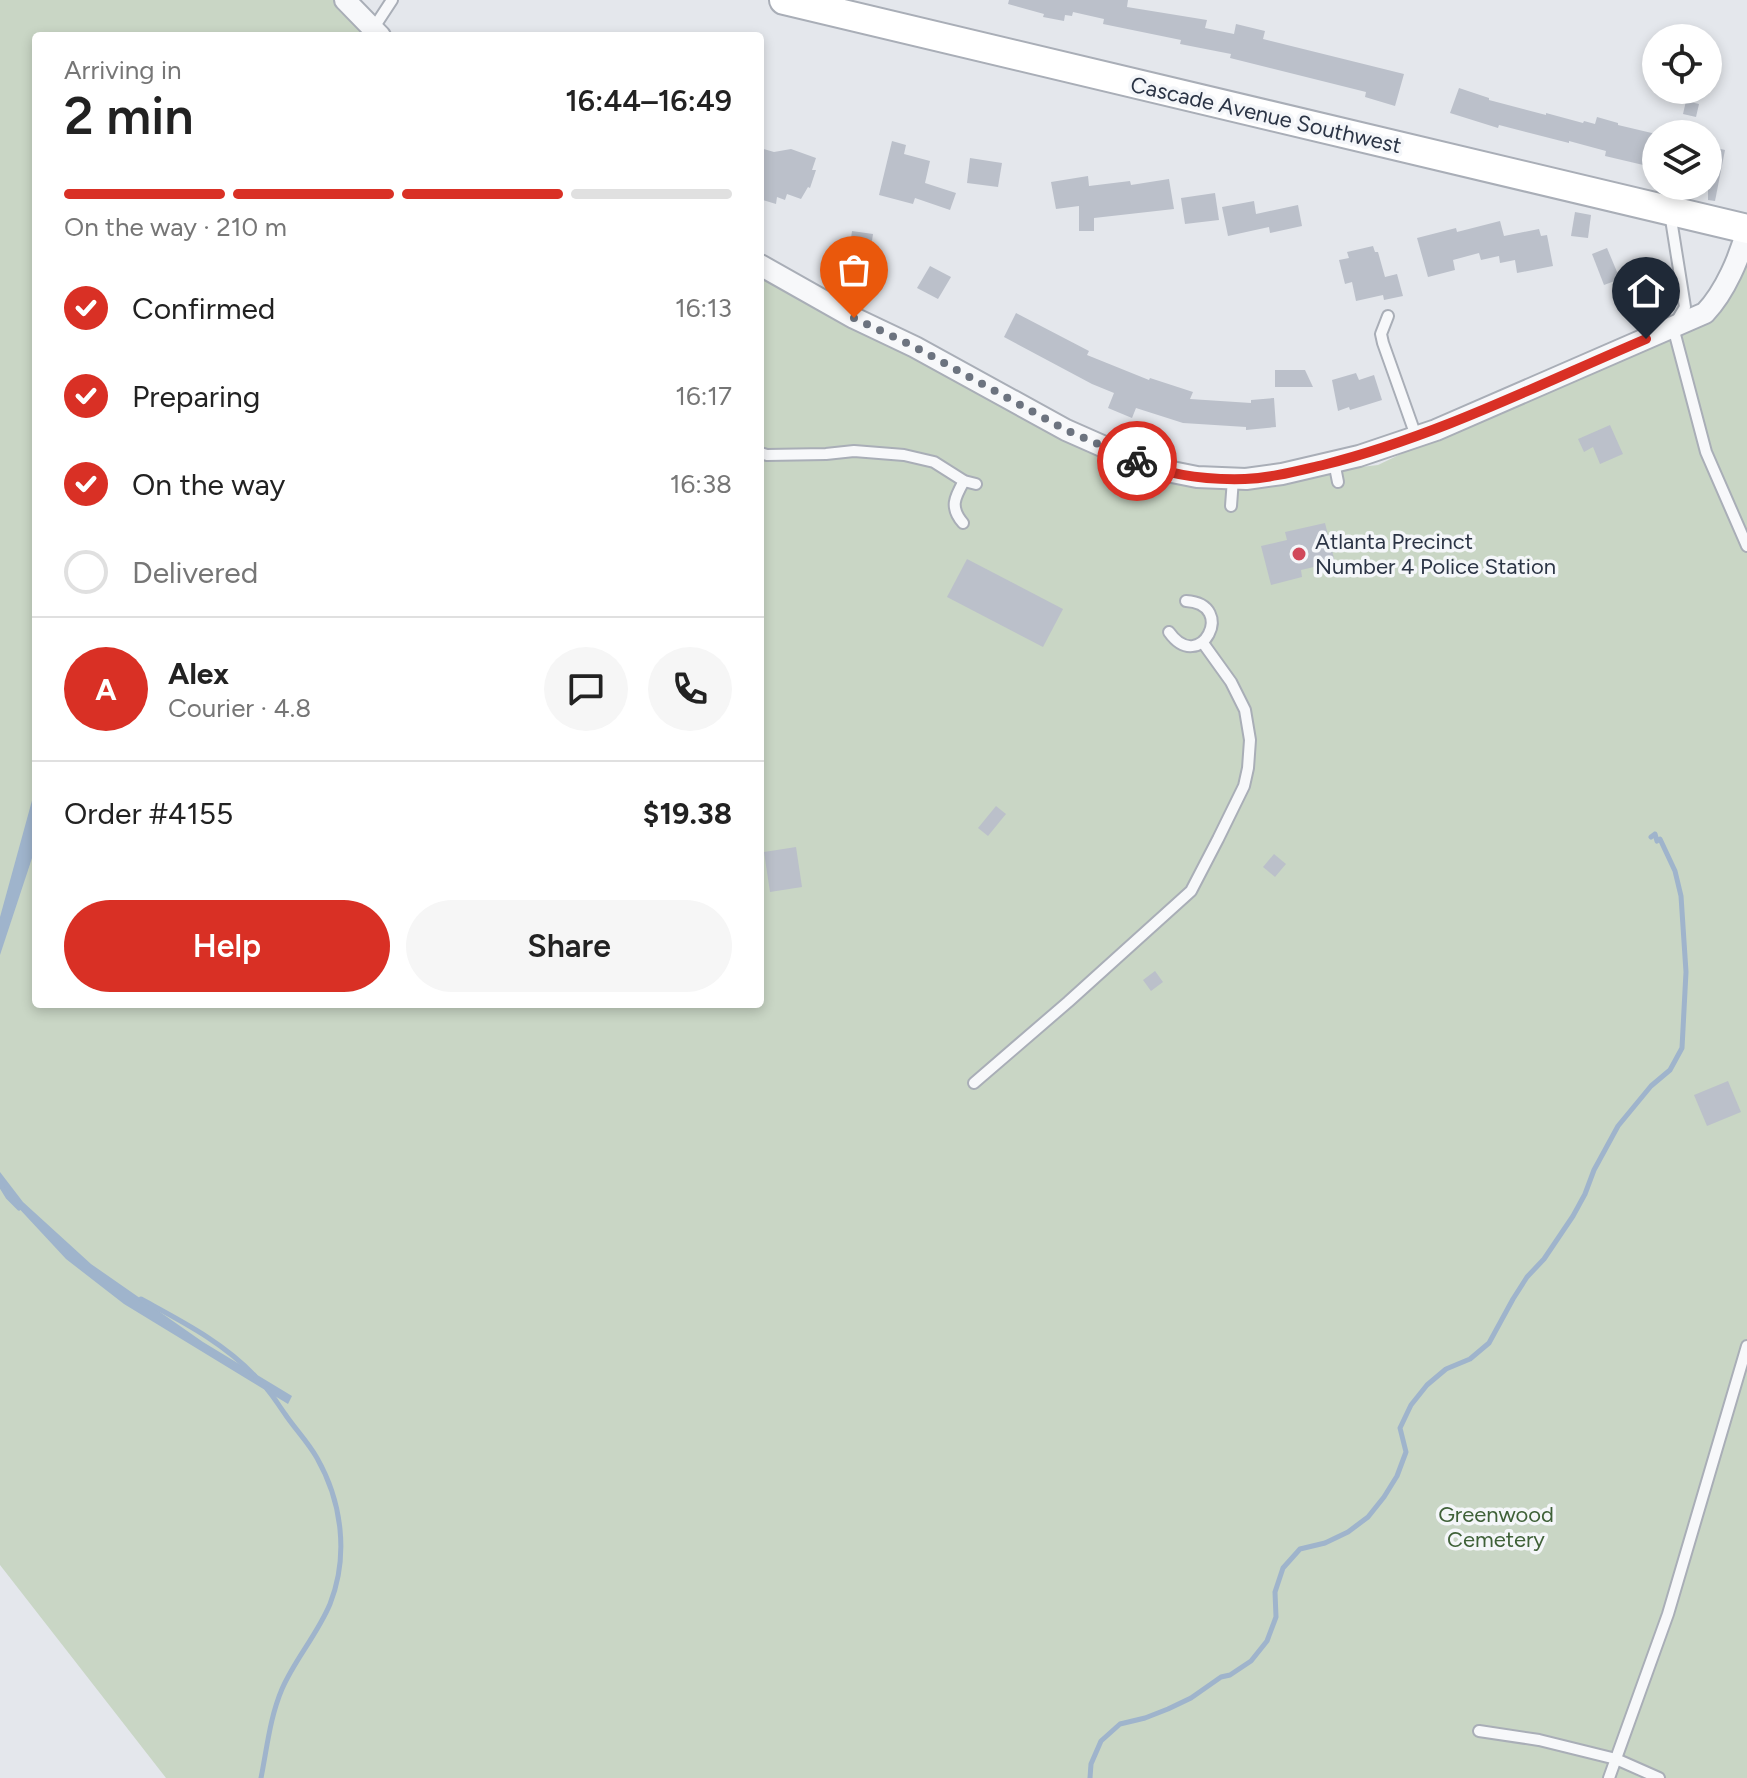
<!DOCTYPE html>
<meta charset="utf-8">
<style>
:root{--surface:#fff;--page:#f6f6f6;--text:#222;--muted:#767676;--line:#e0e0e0;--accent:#d93025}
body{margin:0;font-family:Figtree,sans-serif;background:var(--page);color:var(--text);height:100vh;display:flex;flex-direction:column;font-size:30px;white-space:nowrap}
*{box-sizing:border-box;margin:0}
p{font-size:26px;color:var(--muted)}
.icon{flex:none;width:44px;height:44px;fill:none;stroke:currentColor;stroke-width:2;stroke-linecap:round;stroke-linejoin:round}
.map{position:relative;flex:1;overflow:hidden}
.panel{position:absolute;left:32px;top:32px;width:732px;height:976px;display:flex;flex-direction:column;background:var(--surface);border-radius:8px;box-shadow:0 4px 12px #0003}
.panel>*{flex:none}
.fabs{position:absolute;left:1642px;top:24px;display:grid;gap:16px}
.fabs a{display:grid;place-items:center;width:80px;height:80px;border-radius:50%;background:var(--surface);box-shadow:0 4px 12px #0003;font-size:40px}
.pin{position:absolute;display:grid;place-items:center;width:68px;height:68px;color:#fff;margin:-82px -34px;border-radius:50% 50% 50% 0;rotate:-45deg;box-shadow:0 0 8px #0007}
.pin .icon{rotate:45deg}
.courier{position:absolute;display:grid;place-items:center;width:80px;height:80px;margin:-40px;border:6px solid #d93025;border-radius:50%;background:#fff;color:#222;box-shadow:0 2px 10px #0007}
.headline em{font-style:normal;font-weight:600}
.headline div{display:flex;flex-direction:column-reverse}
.headline{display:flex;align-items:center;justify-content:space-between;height:136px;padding:0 32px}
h1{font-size:52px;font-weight:600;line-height:60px}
.bar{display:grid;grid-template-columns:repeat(4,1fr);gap:12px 8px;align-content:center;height:96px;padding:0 32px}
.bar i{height:10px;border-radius:6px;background:var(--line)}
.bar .current{background:var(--accent)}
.bar p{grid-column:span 4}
.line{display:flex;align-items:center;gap:20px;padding:0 32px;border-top:2px solid var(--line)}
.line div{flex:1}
.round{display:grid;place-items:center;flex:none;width:84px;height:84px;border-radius:42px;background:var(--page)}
ol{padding:0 32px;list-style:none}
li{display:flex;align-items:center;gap:24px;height:88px}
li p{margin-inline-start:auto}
li .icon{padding:8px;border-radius:50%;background:var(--accent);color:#fff;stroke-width:4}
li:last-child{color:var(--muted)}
li i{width:44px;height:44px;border:4px solid var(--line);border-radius:50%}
.cta{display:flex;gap:16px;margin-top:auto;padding:16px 32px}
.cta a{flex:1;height:92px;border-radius:48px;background:var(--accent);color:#fff;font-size:32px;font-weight:600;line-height:92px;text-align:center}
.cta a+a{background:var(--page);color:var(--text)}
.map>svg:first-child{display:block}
.green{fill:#c9d6c5}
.water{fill:#9fb4cc}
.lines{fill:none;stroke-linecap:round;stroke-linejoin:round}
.stream{stroke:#9fb4cc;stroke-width:5}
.building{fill:#bbc0ca}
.lane-casing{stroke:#a9aeb7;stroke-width:14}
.street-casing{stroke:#a9aeb7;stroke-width:24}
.secondary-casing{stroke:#a9aeb7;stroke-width:32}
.lane{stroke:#f7f8fa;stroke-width:10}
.street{stroke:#f7f8fa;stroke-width:20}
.secondary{stroke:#fff;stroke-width:28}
.done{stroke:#6c737f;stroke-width:8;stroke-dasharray:0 14.4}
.route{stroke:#d93025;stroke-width:10}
.poi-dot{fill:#d1495b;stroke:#f4f6f9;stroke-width:3}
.labels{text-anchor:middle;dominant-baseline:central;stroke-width:7;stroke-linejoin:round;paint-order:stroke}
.street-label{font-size:22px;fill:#2b3445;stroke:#f4f6f9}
.poi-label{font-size:22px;fill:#2b3445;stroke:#f4f6f9;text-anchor:start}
.park-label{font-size:22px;fill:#3f6138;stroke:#f4f6f9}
</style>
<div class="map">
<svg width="1747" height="1778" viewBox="0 0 1747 1778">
<rect width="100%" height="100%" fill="#e4e7ec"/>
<polygon class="green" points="0,0 339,0 377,36 36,36 36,1004 760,1004 760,264 1127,455 1251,480 1378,465 1484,414 1705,313 1747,229 1747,1778 166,1778 0,1565"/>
<g class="water">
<polygon points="36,786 36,846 0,955 0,917"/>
<polygon points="0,1172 23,1202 91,1264 203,1342 292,1396 288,1404 124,1304 66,1259 0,1188"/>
</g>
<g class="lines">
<g class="stream">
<polyline points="0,1184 8,1197 19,1208"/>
<path d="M141 1299C181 1321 223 1342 255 1376"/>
<path d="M261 1778C267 1748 270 1717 282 1689 295 1659 317 1635 330 1604 349 1556 342 1502 317 1458 308 1442 295 1429 285 1414 279 1406 274 1397 267 1389"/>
<polyline points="1090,1778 1091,1764 1101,1741 1120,1724 1145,1718 1168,1709 1191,1698 1221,1677 1230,1675 1251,1661 1267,1641 1276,1617 1275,1592 1283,1568 1300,1549 1325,1543 1348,1532 1368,1517 1384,1497 1397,1476 1406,1452 1400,1428 1411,1405 1427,1385 1446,1369 1470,1359 1489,1343 1513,1299 1527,1277 1544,1259 1573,1216 1585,1194 1594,1170 1618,1126 1651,1086 1670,1070 1682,1048 1686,972 1681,896 1675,871 1660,839 1657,841 1655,834 1651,837"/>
</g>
</g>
<g class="building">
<polygon points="1009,0 1128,0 1127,7 1207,20 1205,28 1234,34 1236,24 1265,31 1263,39 1404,74 1395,106 1365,97 1366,92 1230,58 1231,54 1180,44 1181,40 1103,24 1104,19 1073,12 1072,16 1065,15 1064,21 1043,17 1044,14 1008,4"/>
<polygon points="1459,88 1489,98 1489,100 1546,115 1546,113 1583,123 1584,121 1595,124 1597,117 1618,123 1618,125 1656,134 1656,168 1605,156 1606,151 1569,141 1569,143 1499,125 1498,128 1450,113"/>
<polygon points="1686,101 1699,104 1696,117 1683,114"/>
<polygon points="892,141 906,145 904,154 930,161 925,183 956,193 950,210 915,198 913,204 879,195"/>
<polygon points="1708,146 1725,150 1715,201 1708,200"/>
<polygon points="760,148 774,152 791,149 816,158 812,170 816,170 810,188 808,187 801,199 787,194 785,200 777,197 776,204 760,199"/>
<polygon points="970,158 1002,163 998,187 967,183"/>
<polygon points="1088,176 1089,186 1130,181 1131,185 1169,179 1174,209 1094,218 1094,231 1079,231 1079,206 1056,209 1051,182"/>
<polygon points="1215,193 1219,220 1185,224 1181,198"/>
<polygon points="1254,201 1256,214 1298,205 1302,226 1270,233 1269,227 1228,236 1222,207"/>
<polygon points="1575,212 1591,215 1588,238 1571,236"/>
<polygon points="1500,221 1504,236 1539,229 1541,236 1547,235 1553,266 1517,273 1515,260 1500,263 1499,256 1481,260 1479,253 1453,260 1455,270 1428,277 1417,238 1456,228 1457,232"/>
<polygon points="852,231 873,234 870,254 849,252"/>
<polygon points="1373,246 1375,252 1378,252 1385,277 1397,274 1403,296 1384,300 1383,295 1356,301 1352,282 1345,284 1339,260 1349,258 1347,252"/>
<polygon points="1607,248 1620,279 1604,285 1592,254"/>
<polygon points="930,266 951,277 938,299 917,288"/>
<polygon points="1016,313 1089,351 1087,355 1149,380 1150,378 1193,392 1190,399 1251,403 1251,400 1274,398 1276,427 1246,430 1246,427 1183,423 1136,408 1132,418 1108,408 1114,393 1092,384 1004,337"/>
<polygon points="1275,370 1305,370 1313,387 1275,387"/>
<polygon points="1356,373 1359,380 1374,375 1382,400 1350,410 1349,407 1338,411 1332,380"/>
<polygon points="1610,425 1623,454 1600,464 1593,447 1584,452 1578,439"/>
<polygon points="1325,523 1335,562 1301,570 1302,577 1271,585 1261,546 1287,540 1285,532"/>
<polygon points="967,559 1063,609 1043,647 947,597"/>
<polygon points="996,806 1006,814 988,836 978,828"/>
<polygon points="796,847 802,887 770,892 764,852"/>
<polygon points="1274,854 1286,864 1275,877 1263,867"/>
<polygon points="1155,971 1163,982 1151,991 1143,980"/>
<polygon points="1728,1081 1741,1112 1707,1126 1694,1095"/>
</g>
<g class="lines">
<defs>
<g id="lane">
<polyline points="373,29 392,0"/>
<polyline points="1670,213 1685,307 1673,327 1706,452 1747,546"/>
<polyline points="1388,316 1381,334 1383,343 1416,436"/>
<polyline points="760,453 767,455 826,454 854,451 904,455 934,462 964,481 976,484"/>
<polyline points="1334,462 1338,482"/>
<polyline points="1231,506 1233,479"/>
<path d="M963 523C949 507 955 497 964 481"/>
<path d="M1169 632C1200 676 1238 604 1186 601"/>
<polyline points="974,1083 1068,1002 1191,891 1218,839 1244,786 1248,768 1250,740 1245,710 1231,682 1203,643"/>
<polyline points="1479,1731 1539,1740 1616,1759 1659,1778"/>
<polyline points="1609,1778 1668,1614 1747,1346"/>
</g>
<g id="street">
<polyline points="345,0 380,36"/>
<path d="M760 265 854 318 915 347 1066 430 1152 468 1197 477 1246 479 1282 474 1359 456 1436 430 1705 313C1725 292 1740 257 1747 229"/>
</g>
<polyline id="secondary" points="784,0 1747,229"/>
</defs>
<use href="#lane" class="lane-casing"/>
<use href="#street" class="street-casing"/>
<use href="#secondary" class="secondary-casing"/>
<use href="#lane" class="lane"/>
<use href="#street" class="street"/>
<use href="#secondary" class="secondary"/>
</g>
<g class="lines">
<polyline class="done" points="854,318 915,347 1066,430 1137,461"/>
<path class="route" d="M1137 461C1170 476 1209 480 1245 479 1271 478 1297 471 1323 465 1435 437 1540 384 1646 339"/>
</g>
<circle class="poi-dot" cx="1299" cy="554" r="8"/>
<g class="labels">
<g class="street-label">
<text transform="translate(1266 115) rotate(13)">Cascade Avenue Southwest</text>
</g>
<g class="poi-label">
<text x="1315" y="541">Atlanta Precinct<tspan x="1315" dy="25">Number 4 Police Station</tspan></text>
</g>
<g class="park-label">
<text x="1496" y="1514">Greenwood<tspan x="1496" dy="25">Cemetery</tspan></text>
</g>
</g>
</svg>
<div class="fabs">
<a><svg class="icon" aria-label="locate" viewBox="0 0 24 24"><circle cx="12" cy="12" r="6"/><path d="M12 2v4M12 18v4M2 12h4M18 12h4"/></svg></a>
<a><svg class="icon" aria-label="layers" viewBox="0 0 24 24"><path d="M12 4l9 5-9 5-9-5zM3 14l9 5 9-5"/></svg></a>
</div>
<div class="pin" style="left:854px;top:318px;background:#ea580c"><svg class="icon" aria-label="bag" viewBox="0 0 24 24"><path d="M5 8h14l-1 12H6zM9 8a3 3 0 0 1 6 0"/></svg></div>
<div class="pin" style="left:1646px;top:339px;background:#1f2937"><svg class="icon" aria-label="home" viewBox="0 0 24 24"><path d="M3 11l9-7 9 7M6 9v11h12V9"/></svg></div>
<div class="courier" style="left:1137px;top:461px"><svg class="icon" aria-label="bike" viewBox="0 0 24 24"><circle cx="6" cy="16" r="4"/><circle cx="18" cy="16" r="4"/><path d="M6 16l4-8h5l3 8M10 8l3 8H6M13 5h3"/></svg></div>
<section class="panel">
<div class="headline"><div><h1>2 min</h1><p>Arriving in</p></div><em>16:44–16:49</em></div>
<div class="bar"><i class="current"></i><i class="current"></i><i class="current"></i><i></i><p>On the way · 210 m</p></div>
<ol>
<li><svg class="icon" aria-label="check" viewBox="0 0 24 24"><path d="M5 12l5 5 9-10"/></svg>Confirmed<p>16:13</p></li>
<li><svg class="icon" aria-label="check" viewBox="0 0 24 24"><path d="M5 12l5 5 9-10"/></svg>Preparing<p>16:17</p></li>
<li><svg class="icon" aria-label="check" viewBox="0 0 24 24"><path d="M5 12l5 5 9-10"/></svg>On the way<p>16:38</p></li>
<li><i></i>Delivered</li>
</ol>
<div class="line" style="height:144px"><b class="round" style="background:var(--accent);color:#fff">A</b><div><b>Alex</b><p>Courier · 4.8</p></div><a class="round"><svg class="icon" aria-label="chat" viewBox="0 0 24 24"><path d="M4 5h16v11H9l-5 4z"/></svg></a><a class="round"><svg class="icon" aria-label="phone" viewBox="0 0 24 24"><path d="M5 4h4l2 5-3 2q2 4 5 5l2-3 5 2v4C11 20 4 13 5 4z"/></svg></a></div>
<div class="line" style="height:104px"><div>Order #4155</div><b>$19.38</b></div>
<div class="cta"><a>Help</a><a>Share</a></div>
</section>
</div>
